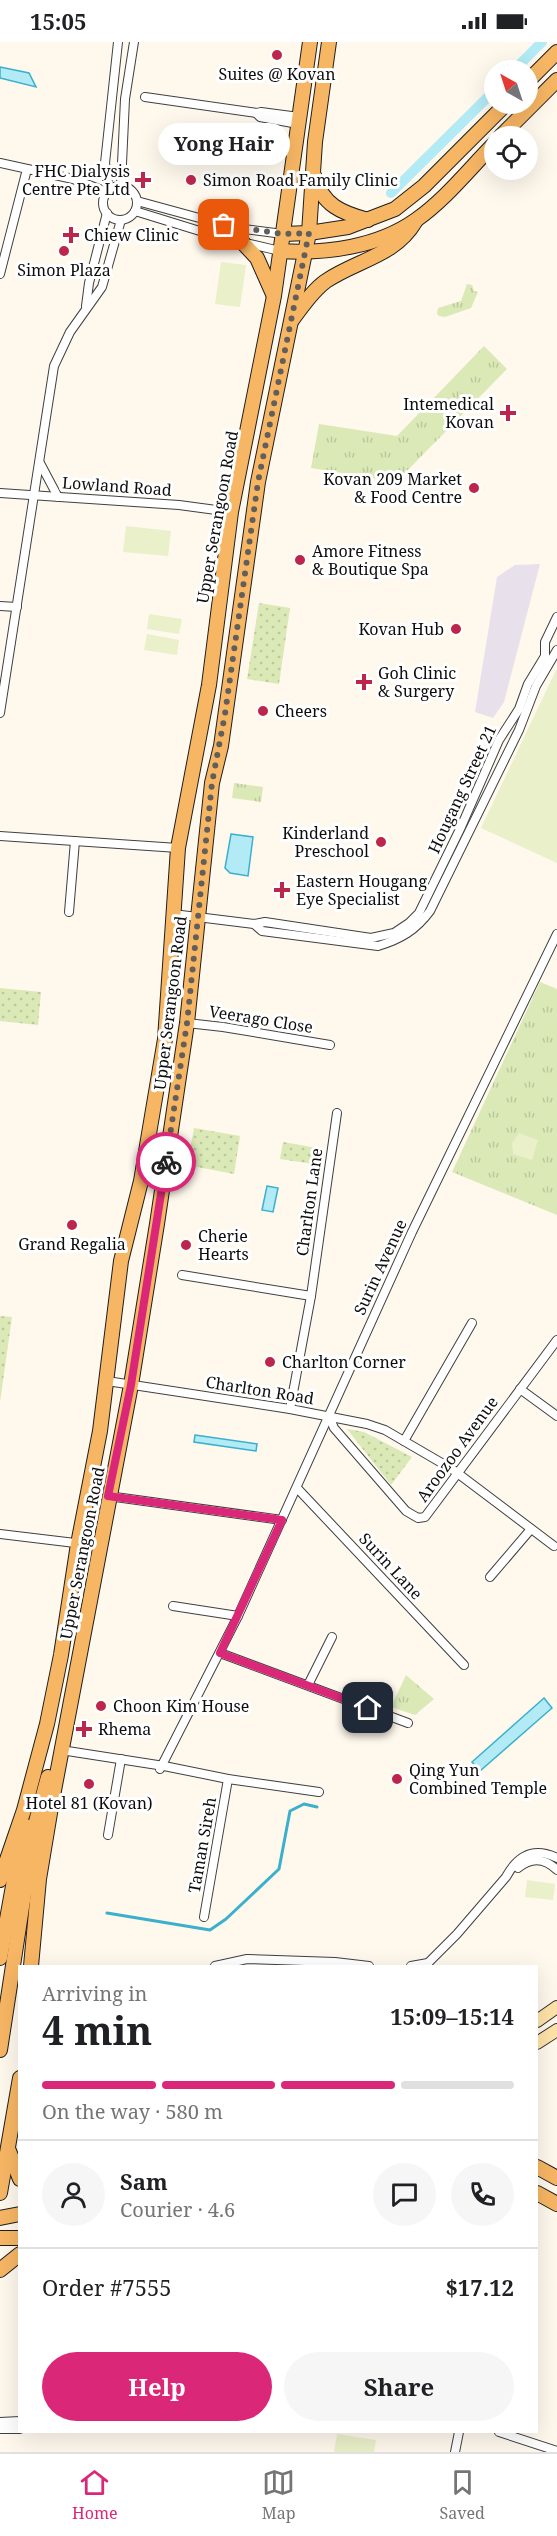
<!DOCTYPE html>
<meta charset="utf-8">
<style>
:root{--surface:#fff;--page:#f6f6f6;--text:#202124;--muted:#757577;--line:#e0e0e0;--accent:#db2777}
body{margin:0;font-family:"Noto Serif",serif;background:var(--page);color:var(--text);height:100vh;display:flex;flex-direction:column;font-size:22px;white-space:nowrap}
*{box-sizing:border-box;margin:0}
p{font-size:20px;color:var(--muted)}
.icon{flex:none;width:33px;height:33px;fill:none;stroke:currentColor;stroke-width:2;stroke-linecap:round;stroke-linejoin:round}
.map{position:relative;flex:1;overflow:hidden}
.sheet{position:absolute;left:18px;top:1923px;width:520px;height:468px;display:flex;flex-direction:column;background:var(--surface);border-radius:0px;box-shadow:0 6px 24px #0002}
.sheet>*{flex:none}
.needle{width:39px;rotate:321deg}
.fabs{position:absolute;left:484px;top:18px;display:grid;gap:12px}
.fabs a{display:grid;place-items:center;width:54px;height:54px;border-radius:50%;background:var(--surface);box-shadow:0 6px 24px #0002;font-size:30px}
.pin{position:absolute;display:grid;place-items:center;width:51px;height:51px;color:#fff;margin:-26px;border-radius:12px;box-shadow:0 3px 9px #0006}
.courier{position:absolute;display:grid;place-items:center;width:60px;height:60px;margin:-30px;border:4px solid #db2777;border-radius:50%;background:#fff;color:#222;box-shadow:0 2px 8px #0007}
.bubble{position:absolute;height:42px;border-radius:21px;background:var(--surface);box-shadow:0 6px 24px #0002;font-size:20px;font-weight:700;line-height:42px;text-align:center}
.overview em{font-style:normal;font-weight:700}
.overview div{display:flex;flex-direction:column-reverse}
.overview{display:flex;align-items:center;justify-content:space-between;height:102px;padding:0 24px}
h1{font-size:39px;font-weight:700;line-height:45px}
.bar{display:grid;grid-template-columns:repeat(4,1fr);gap:9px 6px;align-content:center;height:72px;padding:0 24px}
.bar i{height:8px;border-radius:4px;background:var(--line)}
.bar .on{background:var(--accent)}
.bar p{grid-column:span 4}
.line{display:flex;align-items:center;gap:15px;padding:0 24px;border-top:2px solid var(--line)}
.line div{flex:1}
.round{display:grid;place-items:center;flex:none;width:63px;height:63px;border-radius:32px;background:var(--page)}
.button{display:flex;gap:12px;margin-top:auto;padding:12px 24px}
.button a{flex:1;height:69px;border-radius:36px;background:var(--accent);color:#fff;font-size:24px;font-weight:700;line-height:69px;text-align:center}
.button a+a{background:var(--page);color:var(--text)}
.status{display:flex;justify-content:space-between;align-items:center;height:42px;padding:0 30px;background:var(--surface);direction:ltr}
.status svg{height:16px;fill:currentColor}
.tab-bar{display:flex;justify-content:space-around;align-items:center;height:84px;border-top:2px solid var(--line);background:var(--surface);font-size:16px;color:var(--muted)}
.tab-bar a{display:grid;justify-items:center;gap:3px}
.tab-bar .on{color:var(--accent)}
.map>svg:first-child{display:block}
.industrial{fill:#e8e1ec}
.grass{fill:url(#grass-dots)}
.park{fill:url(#park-tufts)}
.pitch{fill:#eaf0c9}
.water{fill:#b2eaf6;stroke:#3ab0cc;stroke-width:1.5}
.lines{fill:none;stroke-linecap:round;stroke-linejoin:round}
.stream{stroke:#3ab0cc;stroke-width:3}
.canal{stroke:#b2eaf6;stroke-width:10}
.minor-casing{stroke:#404040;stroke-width:10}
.secondary-casing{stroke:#2f2f2f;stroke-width:14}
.primary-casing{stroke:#1e1e1e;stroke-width:16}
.minor{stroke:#fff;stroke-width:8}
.secondary{stroke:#fee3a9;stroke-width:12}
.primary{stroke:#f7b664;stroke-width:14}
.done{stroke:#625f5b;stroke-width:6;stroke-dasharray:0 10.8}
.route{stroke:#db2777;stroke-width:8}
.poi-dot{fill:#bc264c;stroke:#fff;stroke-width:2}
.labels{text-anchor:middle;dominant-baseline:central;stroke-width:6;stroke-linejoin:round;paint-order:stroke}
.poi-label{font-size:16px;fill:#0d0d0d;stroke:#fff;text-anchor:start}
.street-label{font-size:16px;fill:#0d0d0d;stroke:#fff}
</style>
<div class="status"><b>15:05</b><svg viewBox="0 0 49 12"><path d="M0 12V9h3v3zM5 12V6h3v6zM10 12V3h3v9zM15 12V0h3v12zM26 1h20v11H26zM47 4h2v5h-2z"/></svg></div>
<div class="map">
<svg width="557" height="2410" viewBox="0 0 557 2410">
<defs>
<pattern id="grass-dots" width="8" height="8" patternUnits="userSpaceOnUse" patternTransform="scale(1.5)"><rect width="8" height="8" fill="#dbe9b7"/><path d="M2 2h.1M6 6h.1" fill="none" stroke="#bbc79c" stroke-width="1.8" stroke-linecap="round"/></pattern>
<pattern id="park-tufts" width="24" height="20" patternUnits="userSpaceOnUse" patternTransform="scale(1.5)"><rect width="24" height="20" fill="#dbe9b7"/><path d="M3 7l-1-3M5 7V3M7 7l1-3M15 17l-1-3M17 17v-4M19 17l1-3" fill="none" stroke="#bbc79c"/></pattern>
</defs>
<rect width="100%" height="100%" fill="#fff8ed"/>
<polygon class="industrial" points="540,522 504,660 493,676 475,670 497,535 515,523"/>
<g class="grass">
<polygon points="259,561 290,566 279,642 247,637"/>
<polygon points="0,946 41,950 38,983 0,979"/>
<polygon points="194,1086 240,1094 234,1132 187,1123"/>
<polygon points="283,1100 323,1107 320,1123 280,1117"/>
<polygon points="0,1274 12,1275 0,1360"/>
<polygon points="347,1387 364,1390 412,1415 391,1443"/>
</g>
<g class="park">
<polygon points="467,242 472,243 474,249 478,250 471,266 445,275 439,274 437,272 438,266 461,259"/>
<polygon points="484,304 507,327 396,440 311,426 319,382 397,394"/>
<polygon points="234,741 263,745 261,760 232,756"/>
<polygon points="540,940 557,947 557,1173 452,1130"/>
<polygon points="406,1633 434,1657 415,1673 391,1665"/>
</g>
<g class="pitch">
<polygon points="221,220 246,223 240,265 215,262"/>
<polygon points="126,484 171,489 168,514 123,510"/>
<polygon points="149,572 182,577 179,592 147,587"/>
<polygon points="147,592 179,598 177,613 144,608"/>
<polygon points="556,628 557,628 557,821 481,786"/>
<polygon points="519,1091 538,1098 532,1118 513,1112 512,1101"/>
<polygon points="527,1838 555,1842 553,1858 525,1855"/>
<polygon points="337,2392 376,2398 374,2410 334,2410"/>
</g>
<g class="water">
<polygon points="0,25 29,31 36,45 0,36"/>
<polygon points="231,792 253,795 248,834 230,831 225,826"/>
<polygon points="267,1144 278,1146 273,1170 262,1168"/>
<polygon points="195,1393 257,1402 256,1409 194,1400"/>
<polygon points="544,1656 552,1666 480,1729 472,1720"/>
</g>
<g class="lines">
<polyline class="stream" points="107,1871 210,1888 226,1877 279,1827 290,1769 304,1762 317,1765"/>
<g class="canal">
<polyline points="514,28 542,0"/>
<polyline points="391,151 495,48"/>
</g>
<defs>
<g id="minor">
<polyline points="145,55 257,71 261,70 299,75"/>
<polyline points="257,72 260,75 298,82"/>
<polyline points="0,121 73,137 107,150"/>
<polyline points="121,143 125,57 134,0"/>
<circle cx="120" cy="161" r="17"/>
<polyline points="109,148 105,121 118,0"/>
<polyline points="137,159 236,186 283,192"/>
<polyline points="135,169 216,194 280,209"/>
<polyline points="0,232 27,127"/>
<polyline points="86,264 89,241 107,171"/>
<polyline points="40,421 58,455"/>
<polyline points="0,451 179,463 231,470"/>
<polyline points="0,564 17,565"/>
<polyline points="0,671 54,324 70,290 102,245 121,178"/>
<polyline points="0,794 178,806"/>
<polyline points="69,870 75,799"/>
<polyline points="173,872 254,882 265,880 371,896 394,891 409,881 419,871 461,785 499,698 519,667 528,642 545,614 545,600 557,575"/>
<path d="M254 882 262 889 378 904C401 897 416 888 430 869L519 688 536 644 557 608"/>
<polyline points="187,981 223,985 330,1003"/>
<polyline points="182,1233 311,1254"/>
<polyline points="107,1339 290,1367 367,1382 385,1388 452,1427 554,1504"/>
<polyline points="520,1347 557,1374"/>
<polyline points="290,1367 311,1254 337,1071"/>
<polyline points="329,1374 334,1386 406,1469 418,1476 425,1475 557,1298"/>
<polyline points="404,1399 472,1281"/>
<polyline points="297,1446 464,1623"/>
<polyline points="108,1454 282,1478"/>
<polyline points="0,1492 100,1504"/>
<polyline points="490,1535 531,1487"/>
<polyline points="173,1564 238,1574"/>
<polyline points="220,1611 408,1681"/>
<polyline points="308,1643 332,1595"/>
<polyline points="61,1708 164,1724 228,1737 319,1750"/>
<polyline points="160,1727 238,1574 412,1190 557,892"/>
<polyline points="108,1793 121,1717"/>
<path d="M518 1826C531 1815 545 1816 557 1828"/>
<polyline points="204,1875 228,1737"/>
<polyline points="215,1924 247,1917 335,1920 369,1924"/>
<polyline points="411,1924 428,1921"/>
<path d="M425 1924 457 1892 506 1835C518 1813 534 1805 557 1816"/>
<polyline points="0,2380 20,2379"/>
<polyline points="0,2387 20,2387"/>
<polyline points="499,2390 557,2409"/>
<polyline points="455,2410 459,2390"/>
</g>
<g id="secondary">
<polyline points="537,1979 557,1965"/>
<polyline points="537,2001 557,1988"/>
</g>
<g id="primary">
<polyline points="528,39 557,10"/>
<polyline points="501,94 557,38"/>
<path d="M315 135C322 163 342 171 368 178"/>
<polyline points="283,192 309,191 348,185 395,167 424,144 506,62"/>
<polyline points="243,201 257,216 273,252"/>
<path d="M280 209C326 212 378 205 416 178 446 157 470 126 495 101"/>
<path d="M292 278C302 265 312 249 326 239 357 218 395 214 415 180"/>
<polyline points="0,1838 24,1768 47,1682 61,1613 78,1502 100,1389 121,1219 141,1139 165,997 178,806 209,643 231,470 274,254 310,0"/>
<polyline points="0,1916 24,1783"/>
<polyline points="31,1924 39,1837 52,1759 131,1343 157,1182 187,981 212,741 221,704 258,440 309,191 315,100 329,0"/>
<polyline points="0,2008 34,1787 48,1735"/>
<polyline points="9,2109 20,2137"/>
<polyline points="537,2125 557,2136"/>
<polyline points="0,2151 20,2036"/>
<polyline points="537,2151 557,2162"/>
<polyline points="0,2176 20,2172"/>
<polyline points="0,2196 20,2196"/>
<polyline points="0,2228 20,2212"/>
</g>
</defs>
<use href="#minor" class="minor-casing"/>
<use href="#secondary" class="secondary-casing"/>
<use href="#primary" class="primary-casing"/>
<use href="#minor" class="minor"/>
<use href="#secondary" class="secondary"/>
<use href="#primary" class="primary"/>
</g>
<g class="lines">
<polyline class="done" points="166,1120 187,981 212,741 225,672 258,440 309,191 283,192 224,183"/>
<polyline class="route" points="166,1120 131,1343 108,1454 282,1478 220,1611 368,1666"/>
</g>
<g class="poi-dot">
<circle cx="277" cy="13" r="6"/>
<path d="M140 129h6v6h6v6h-6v6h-6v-6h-6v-6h6z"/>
<circle cx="191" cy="138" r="6"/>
<path d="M68 184h6v6h6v6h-6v6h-6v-6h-6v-6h6z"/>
<circle cx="64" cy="209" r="6"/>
<path d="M505 362h6v6h6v6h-6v6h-6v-6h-6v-6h6z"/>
<circle cx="474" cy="446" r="6"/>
<circle cx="300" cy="518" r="6"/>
<circle cx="456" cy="587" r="6"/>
<path d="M361 631h6v6h6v6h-6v6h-6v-6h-6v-6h6z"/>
<circle cx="263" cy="669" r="6"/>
<circle cx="381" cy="800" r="6"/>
<path d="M279 839h6v6h6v6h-6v6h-6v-6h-6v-6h6z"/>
<circle cx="72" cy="1183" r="6"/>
<circle cx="186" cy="1203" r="6"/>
<circle cx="270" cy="1320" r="6"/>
<circle cx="101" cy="1664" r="6"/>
<path d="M81 1678h6v6h6v6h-6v6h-6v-6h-6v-6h6z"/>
<circle cx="397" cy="1737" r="6"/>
<circle cx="89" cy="1742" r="6"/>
</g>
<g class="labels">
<g class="poi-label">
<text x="277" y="32" text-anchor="middle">Suites @ Kovan</text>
<text x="130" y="129" text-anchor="end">FHC Dialysis<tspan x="130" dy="18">Centre Pte Ltd</tspan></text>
<text x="203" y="138">Simon Road Family Clinic</text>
<text x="84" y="193">Chiew Clinic</text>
<text x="64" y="228" text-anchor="middle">Simon Plaza</text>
<text x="494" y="362" text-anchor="end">Intemedical<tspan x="494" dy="18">Kovan</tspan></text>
<text x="462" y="437" text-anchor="end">Kovan 209 Market<tspan x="462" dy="18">&amp; Food Centre</tspan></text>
<text x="312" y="509">Amore Fitness<tspan x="312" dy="18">&amp; Boutique Spa</tspan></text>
<text x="444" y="587" text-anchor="end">Kovan Hub</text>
<text x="378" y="631">Goh Clinic<tspan x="378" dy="18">&amp; Surgery</tspan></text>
<text x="275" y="669">Cheers</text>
<text x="369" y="791" text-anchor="end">Kinderland<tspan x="369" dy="18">Preschool</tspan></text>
<text x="296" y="839">Eastern Hougang<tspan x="296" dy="18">Eye Specialist</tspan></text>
<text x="198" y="1194">Cherie<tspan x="198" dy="18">Hearts</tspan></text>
<text x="72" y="1202" text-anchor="middle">Grand Regalia</text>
<text x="282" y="1320">Charlton Corner</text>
<text x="113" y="1664">Choon Kim House</text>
<text x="98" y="1687">Rhema</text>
<text x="409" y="1728">Qing Yun<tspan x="409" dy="18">Combined Temple</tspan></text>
<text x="89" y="1761" text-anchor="middle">Hotel 81 (Kovan)</text>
</g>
<g class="street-label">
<text transform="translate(117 444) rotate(4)">Lowland Road</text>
<text transform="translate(217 475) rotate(-80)">Upper Serangoon Road</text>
<text transform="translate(462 747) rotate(-65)">Hougang Street 21</text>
<text transform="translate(170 961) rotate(-83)">Upper Serangoon Road</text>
<text transform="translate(261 977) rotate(9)">Veerago Close</text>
<text transform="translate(309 1160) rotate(-82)">Charlton Lane</text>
<text transform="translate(380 1225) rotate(-65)">Surin Avenue</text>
<text transform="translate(260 1348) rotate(9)">Charlton Road</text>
<text transform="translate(457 1407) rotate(-54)">Aroozoo Avenue</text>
<text transform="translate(82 1511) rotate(-79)">Upper Serangoon Road</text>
<text transform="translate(391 1524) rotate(47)">Surin Lane</text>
<text transform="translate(202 1803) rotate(-80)">Taman Sireh</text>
</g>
</g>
</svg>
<div class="fabs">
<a><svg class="needle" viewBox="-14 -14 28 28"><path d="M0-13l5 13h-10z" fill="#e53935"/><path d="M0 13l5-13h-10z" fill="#757577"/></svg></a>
<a><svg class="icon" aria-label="locate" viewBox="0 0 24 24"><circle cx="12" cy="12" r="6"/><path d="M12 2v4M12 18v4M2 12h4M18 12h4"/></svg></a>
</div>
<div class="pin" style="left:224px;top:183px;background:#ea580c"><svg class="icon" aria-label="bag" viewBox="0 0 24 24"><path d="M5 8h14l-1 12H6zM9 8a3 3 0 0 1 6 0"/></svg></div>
<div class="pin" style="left:368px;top:1666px;background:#1f2937"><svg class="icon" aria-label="home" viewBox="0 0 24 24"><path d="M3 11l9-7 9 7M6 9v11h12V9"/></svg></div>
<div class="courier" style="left:166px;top:1120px"><svg class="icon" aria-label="bike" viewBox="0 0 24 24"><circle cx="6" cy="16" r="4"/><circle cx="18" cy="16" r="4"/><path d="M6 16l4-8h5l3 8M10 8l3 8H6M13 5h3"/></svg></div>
<div class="bubble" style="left:158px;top:81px;width:132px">Yong Hair</div>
<section class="sheet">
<div class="overview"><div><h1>4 min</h1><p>Arriving in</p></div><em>15:09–15:14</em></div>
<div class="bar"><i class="on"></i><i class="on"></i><i class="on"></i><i></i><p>On the way · 580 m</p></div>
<div class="line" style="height:108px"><a class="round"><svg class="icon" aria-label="person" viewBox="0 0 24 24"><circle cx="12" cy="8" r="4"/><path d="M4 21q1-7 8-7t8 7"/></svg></a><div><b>Sam</b><p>Courier · 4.6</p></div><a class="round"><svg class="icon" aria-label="chat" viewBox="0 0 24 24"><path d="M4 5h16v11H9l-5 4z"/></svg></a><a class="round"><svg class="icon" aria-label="phone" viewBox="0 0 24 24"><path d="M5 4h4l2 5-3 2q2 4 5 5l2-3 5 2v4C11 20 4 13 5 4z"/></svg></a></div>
<div class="line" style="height:78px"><div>Order #7555</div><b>$17.12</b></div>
<div class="button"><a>Help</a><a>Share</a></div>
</section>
</div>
<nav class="tab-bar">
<a class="on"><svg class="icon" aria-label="home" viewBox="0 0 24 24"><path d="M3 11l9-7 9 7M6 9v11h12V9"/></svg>Home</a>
<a><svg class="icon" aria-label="map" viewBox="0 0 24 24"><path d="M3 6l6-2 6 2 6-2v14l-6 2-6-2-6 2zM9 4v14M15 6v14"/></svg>Map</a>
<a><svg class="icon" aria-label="saved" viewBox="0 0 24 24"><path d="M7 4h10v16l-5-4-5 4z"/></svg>Saved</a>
</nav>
